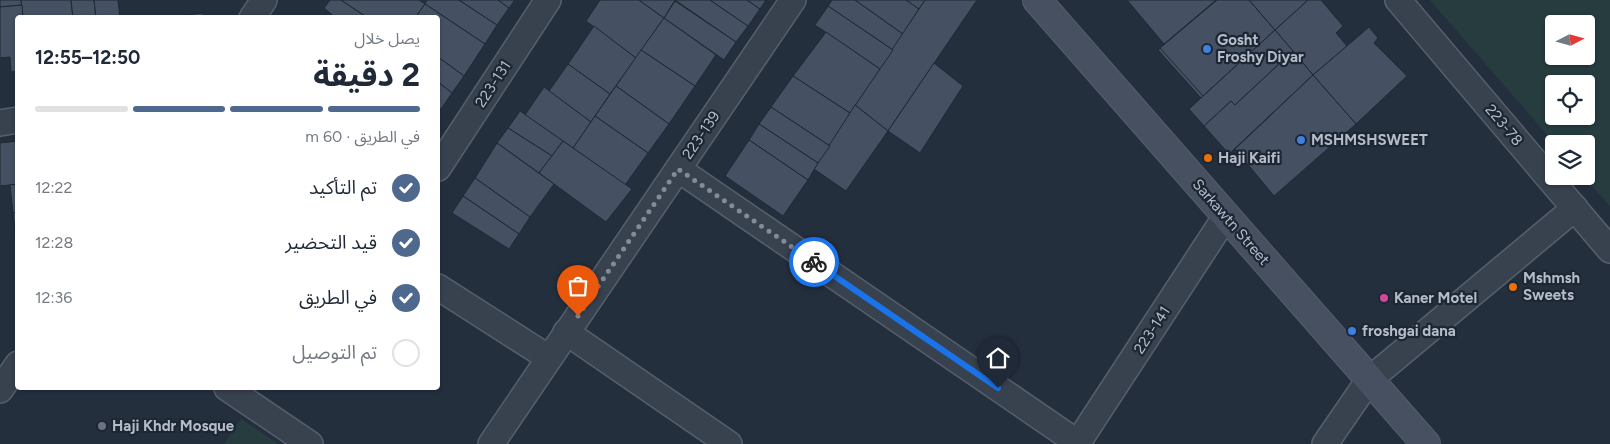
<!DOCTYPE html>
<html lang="ar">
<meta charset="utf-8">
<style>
:root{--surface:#fff;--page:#f2f2f3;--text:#1f2937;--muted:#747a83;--line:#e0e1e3;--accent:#4f688e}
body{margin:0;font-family:Figtree,"Noto Sans Arabic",sans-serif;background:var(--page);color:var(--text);direction:rtl;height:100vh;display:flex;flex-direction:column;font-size:19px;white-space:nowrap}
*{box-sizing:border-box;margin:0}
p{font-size:16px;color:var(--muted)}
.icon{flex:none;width:28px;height:28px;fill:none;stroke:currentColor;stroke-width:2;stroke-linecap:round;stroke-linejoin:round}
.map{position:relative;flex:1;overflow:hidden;direction:ltr}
.side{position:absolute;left:15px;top:15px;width:425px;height:375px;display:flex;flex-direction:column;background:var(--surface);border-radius:5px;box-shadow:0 1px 4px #0004;direction:rtl}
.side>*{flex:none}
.needle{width:32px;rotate:84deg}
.controls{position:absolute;left:1545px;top:15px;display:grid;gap:10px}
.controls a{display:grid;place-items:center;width:50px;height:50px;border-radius:5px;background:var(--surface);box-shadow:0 1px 4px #0004;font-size:25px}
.pin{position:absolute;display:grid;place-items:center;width:42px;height:42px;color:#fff;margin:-51px -21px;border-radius:50% 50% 50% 0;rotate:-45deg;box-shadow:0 0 5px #0007}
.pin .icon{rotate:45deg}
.courier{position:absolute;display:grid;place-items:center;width:50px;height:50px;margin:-25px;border:4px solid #1a73e8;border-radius:50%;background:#fff;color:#222;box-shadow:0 1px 6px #0007}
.headline em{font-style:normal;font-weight:700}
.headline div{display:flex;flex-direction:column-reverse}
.headline{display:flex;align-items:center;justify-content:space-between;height:85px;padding:0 20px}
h1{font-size:32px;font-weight:700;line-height:38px}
.bar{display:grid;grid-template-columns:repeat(4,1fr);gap:8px 5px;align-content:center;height:60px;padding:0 20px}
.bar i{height:6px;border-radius:4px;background:var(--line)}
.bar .on{background:var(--accent)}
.bar p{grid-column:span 4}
ol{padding:0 20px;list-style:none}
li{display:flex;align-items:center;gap:15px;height:55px}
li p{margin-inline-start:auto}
li .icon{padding:5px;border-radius:50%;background:var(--accent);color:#fff;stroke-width:4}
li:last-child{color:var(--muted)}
li i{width:28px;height:28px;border:2px solid var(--line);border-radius:50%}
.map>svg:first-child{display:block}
.green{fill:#263c3f;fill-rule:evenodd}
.building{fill:#455162;stroke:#1f2835}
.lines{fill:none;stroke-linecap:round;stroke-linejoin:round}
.street-casing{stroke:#565f6c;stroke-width:28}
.secondary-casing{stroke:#565f6c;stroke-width:30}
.street{stroke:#38414e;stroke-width:25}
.secondary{stroke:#465061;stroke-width:28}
.done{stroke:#828b98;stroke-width:5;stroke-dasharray:0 9}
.route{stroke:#1a73e8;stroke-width:6}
.shop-dot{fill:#3f7fe0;stroke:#1d2633;stroke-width:2}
.food-dot{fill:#e8710a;stroke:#1d2633;stroke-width:2}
.hotel-dot{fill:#d1479c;stroke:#1d2633;stroke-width:2}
.worship-dot{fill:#6b7280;stroke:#1d2633;stroke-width:2}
.labels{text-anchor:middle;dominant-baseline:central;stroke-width:4.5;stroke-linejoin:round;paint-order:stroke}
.poi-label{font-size:15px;font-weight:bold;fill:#b4bcc9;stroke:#1d2633;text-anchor:start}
.street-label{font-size:15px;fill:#b4bcc9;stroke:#1d2633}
</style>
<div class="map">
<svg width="1610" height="444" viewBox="0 0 1610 444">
<rect width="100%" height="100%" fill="#242f3e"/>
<g class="green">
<path d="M1430 0H1610V206L1583 176H1586V144H1555ZM1554 24H1586V56H1554ZM1554 84H1586V116H1554Z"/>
<polygon points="241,419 279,444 224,444"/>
</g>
<g class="building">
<polygon points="0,0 21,0 22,5 0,7"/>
<polygon points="21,0 71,0 73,18 23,18"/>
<polygon points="71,0 94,0 96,18 73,18"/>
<polygon points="94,0 118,0 120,18 96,18"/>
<polygon points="330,0 341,0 368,18 336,18 324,8"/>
<polygon points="341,0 419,0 425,4 415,18 368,18"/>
<polygon points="427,0 459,0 497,25 485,44 425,4"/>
<polygon points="459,0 498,0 509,8 497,25"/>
<polygon points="498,0 515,0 509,8"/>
<polygon points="600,0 639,0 664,18 636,58 586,21"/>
<polygon points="639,0 675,0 664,18"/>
<polygon points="675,0 710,0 748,26 736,42"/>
<polygon points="710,0 747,0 760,9 748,26"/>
<polygon points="747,0 766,0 760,9"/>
<polygon points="832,0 855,0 903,34 893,50 828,6"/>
<polygon points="855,0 906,0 919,9 903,34"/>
<polygon points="906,0 925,0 919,9"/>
<polygon points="925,0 977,0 888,131 855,105"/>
<polygon points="1127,0 1216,0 1164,44"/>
<polygon points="1217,0 1249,0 1275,30 1201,98 1158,50"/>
<polygon points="1217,0 1249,0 1275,30 1203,96 1160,48"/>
<polygon points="1249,0 1308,0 1275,30"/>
<polygon points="1308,0 1321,0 1343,26 1336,33 1347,46 1313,75 1275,30"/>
<polygon points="675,1 736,42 724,60 664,18"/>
<polygon points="425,4 485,44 464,76 438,57 438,18 415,18"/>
<polygon points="22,5 23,18 18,18 18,71 11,72 10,57 0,58 0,7"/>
<polygon points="828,6 893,50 880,69 815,25"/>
<polygon points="203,13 203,18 164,18"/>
<polygon points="664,18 716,55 695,86 641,50"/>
<polygon points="594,26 636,58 610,94 568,64"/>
<polygon points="1369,27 1378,38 1374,43 1407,76 1356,124 1313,75"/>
<polygon points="1275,30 1293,51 1235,105 1231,101 1204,126 1189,109"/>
<polygon points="826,32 880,69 850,113 793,76"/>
<polygon points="641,50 695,86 669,124 616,86"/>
<polygon points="1293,51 1313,75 1229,154 1204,126 1231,101 1235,105"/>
<polygon points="438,57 464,76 452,93 438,82"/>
<polygon points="934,63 963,86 920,153 888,131"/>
<polygon points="568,64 610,94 591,122 549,91"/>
<polygon points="1313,75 1356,124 1274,196 1235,149"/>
<polygon points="793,76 850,113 830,146 771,107"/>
<polygon points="438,82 452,93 441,109 438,107"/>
<polygon points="616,86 669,124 648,153 595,116"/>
<polygon points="544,87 591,122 573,148 525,115"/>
<polygon points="855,105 888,131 846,191 814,169"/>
<polygon points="771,107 830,146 818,163 759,124"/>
<polygon points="520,111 563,141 552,156 508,128"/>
<polygon points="595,116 648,153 625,185 573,148"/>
<polygon points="759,124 818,163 808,180 749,140"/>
<polygon points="508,128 552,156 539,173 497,143"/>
<polygon points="749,140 808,180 783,216 725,176"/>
<polygon points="18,141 18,184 0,186 0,143"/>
<polygon points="563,141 632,189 606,222 539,173"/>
<polygon points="497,143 554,184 530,217 475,178"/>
<polygon points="475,178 530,217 519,234 463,196"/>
<polygon points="18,184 18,212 13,213 10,185"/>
<polygon points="463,196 519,234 509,249 452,213"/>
<polygon points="18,212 18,239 16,239 13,213"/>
</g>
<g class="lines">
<defs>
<g id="street">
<polyline points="1398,0 1610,250"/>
<polyline points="252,18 264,0"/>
<polyline points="0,123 18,120"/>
<polyline points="438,168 548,0"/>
<polyline points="678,169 1078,443"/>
<polyline points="438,287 549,358"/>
<polyline points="566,332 729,444"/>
<polyline points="227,388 310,444"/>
<polyline points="0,390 18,364"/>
<polyline points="491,444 793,0"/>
<polyline points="1077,444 1226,216"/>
<polyline points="1325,444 1369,380 1575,208"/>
</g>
<polyline id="secondary" points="1037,0 1426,444"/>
</defs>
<use href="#street" class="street-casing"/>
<use href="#secondary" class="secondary-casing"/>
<use href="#street" class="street"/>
<use href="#secondary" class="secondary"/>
</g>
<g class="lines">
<polyline class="done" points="578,316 678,169 814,262"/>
<polyline class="route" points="814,262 998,388"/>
</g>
<g class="shop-dot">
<circle cx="1207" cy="49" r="5"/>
<circle cx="1301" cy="140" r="5"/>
<circle cx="1352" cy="331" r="5"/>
</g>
<g class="food-dot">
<circle cx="1208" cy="158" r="5"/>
<circle cx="1513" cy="287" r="5"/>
</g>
<circle class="hotel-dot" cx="1384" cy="298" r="5"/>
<circle class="worship-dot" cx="102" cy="426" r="5"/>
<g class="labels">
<g class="poi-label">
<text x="1217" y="40">Gosht<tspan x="1217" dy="17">Froshy Diyar</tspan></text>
<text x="1311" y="140">MSHMSHSWEET</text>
<text x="1218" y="158">Haji Kaifi</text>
<text x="1523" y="278">Mshmsh<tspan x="1523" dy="17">Sweets</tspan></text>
<text x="1394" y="298">Kaner Motel</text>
<text x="1362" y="331">froshgai dana</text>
<text x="112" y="426">Haji Khdr Mosque</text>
</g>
<g class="street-label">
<text transform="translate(493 84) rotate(-57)">223-131</text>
<text transform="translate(1504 125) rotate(50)">223-78</text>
<text transform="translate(701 135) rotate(-56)">223-139</text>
<text transform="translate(1231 222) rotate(49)">Sarkawtn Street</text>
<text transform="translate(1152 330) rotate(-57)">223-141</text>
</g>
</g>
</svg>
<div class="controls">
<a><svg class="needle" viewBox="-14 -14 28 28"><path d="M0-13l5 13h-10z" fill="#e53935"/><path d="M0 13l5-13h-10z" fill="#747a83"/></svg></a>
<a><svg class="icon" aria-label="locate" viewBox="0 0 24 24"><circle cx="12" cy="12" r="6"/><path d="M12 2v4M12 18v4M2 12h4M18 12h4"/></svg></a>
<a><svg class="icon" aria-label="layers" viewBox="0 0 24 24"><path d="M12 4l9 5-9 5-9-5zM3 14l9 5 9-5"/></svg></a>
</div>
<div class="pin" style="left:578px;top:316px;background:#ea580c"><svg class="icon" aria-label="bag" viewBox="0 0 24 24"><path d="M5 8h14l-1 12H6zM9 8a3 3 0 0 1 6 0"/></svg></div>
<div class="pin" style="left:998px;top:388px;background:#1f2937"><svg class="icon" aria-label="home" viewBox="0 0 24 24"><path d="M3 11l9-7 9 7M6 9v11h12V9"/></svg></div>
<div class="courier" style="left:814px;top:262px"><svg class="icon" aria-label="bike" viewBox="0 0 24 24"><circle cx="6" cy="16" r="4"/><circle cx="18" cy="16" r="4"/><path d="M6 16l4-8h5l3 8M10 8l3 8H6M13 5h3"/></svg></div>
<section class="side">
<div class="headline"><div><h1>2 دقيقة</h1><p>يصل خلال</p></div><em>12:50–12:55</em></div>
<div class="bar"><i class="on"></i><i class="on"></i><i class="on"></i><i></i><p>في الطريق · 60 m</p></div>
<ol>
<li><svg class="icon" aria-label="check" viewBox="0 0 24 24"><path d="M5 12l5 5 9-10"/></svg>تم التأكيد<p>12:22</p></li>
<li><svg class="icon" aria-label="check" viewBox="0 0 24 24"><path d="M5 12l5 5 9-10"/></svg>قيد التحضير<p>12:28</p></li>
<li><svg class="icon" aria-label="check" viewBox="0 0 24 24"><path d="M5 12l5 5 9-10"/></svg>في الطريق<p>12:36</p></li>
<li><i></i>تم التوصيل</li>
</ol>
</section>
</div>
